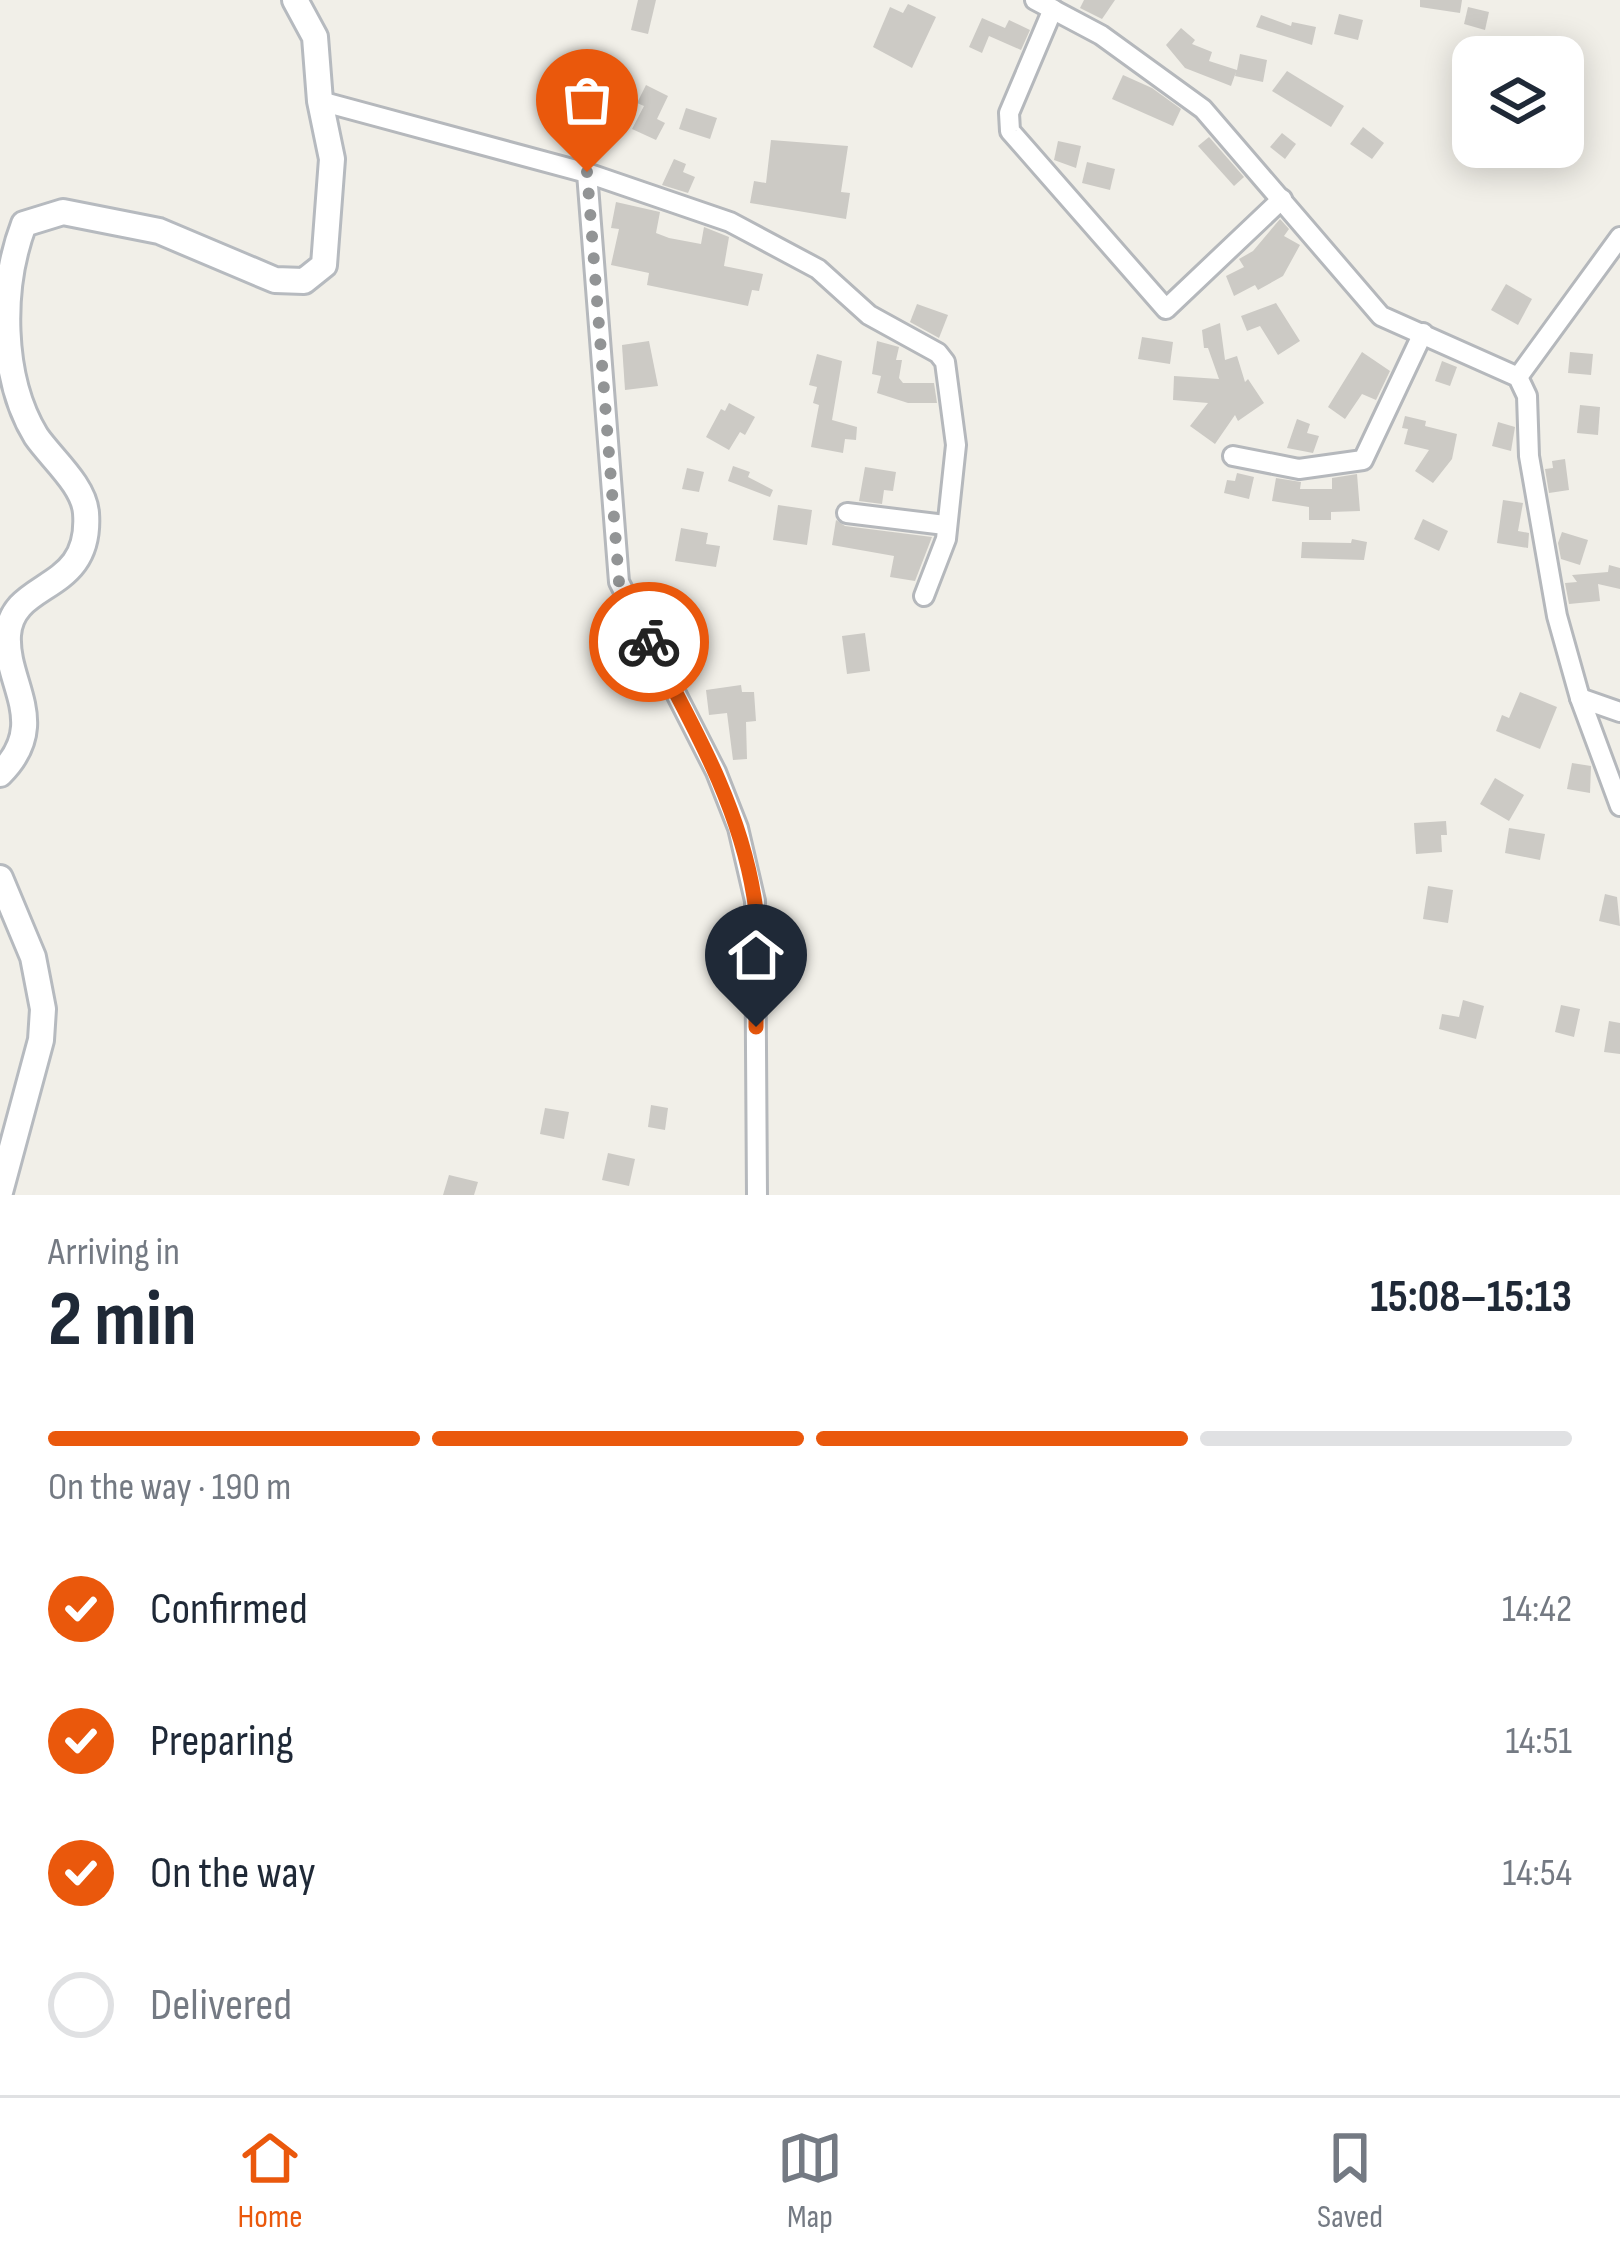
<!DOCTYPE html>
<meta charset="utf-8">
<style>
:root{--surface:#fff;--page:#f6f6f7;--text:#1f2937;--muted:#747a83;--line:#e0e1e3;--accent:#ea580c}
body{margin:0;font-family:"Sofia Sans Condensed",sans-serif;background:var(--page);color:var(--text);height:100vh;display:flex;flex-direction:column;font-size:45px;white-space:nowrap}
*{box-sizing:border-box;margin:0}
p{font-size:39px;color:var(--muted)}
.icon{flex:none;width:66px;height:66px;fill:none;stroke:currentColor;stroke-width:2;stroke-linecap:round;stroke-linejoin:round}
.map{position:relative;height:1195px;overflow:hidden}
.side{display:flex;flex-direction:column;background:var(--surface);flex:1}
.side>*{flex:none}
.tools{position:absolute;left:1452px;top:36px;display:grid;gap:24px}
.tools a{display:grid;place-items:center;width:132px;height:132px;border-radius:24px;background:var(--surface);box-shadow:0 6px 30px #0003;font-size:60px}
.pin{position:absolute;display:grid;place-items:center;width:102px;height:102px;color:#fff;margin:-123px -51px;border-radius:50% 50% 50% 0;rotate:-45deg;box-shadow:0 0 12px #0007}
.pin .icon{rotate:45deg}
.courier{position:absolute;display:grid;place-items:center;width:120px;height:120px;margin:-60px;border:9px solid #ea580c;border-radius:50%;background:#fff;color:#222;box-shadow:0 3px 15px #0007}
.overview em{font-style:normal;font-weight:700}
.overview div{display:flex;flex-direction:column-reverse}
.overview{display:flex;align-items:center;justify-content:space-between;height:204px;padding:0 48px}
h1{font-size:78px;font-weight:700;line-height:90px}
.bar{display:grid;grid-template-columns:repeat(4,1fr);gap:18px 12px;align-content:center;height:144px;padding:0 48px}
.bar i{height:15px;border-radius:9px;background:var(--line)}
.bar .current{background:var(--accent)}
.bar p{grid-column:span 4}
ol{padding:0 48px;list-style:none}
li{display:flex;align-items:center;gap:36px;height:132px}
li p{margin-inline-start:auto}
li .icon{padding:12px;border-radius:50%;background:var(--accent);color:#fff;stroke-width:4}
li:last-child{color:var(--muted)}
li i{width:66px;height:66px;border:6px solid var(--line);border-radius:50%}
.tabs{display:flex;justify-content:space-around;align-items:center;height:168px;border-top:3px solid var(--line);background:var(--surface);font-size:33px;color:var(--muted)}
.tabs a{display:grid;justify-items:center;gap:6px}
.tabs .current{color:var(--accent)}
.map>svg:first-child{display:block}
.building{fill:#cccac5}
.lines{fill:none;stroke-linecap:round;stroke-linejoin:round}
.street-casing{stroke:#b5b8bc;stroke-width:24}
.secondary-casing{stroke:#b6babf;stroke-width:30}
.street{stroke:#fff;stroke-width:18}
.secondary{stroke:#fff;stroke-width:24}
.done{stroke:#929495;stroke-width:12;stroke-dasharray:0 21.6}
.route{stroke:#ea580c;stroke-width:15}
</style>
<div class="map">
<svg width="1620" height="1195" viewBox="0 0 1620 1195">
<rect width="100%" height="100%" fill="#f1efe8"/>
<g class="building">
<polygon points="638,0 656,0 648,34 631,30"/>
<polygon points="1084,0 1115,0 1102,19 1080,8"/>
<polygon points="1420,0 1462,0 1460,13 1420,7"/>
<polygon points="908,4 936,17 912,68 873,47 890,7 903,13"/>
<polygon points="1468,7 1489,12 1485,30 1464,24"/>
<polygon points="1339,14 1363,20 1358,40 1334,34"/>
<polygon points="1261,15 1291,26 1292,22 1316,27 1312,45 1256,27"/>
<polygon points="982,18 1005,28 1009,20 1030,30 1021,50 989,36 982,53 969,47"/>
<polygon points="1181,28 1195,40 1192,44 1212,52 1209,61 1237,70 1240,54 1267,60 1263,82 1235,76 1236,72 1231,86 1185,68 1166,45"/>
<polygon points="1287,71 1344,106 1331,127 1272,91"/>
<polygon points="1123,75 1152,88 1181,109 1173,126 1112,99"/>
<polygon points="646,85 668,96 657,119 665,123 656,140 632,129 644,106 637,103"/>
<polygon points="686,108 717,118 710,139 679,129"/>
<polygon points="1363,127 1384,143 1372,159 1350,144"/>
<polygon points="1282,133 1296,144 1285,159 1270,147"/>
<polygon points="1209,137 1244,177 1234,186 1198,146"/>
<polygon points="771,140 848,146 841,192 850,193 846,219 750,203 754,181 766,183"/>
<polygon points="1058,141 1081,146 1076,168 1054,160"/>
<polygon points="674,159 686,164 683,172 695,177 688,193 662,185"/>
<polygon points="1087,162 1115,169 1110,190 1082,183"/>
<polygon points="616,202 660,212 656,233 669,238 701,244 704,227 729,237 724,266 763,274 759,291 752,290 748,306 647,285 649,273 611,265 619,229 611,228"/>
<polygon points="1280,219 1289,229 1284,236 1300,245 1283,276 1258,290 1255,285 1234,296 1226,276 1244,267 1239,259 1253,251"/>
<polygon points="1506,284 1532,299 1518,325 1491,310"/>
<polygon points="1276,303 1300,341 1278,355 1260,326 1247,331 1241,316"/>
<polygon points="917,304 948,315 939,338 910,322"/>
<polygon points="1220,323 1225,360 1237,356 1245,382 1248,379 1264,403 1238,421 1235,415 1215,444 1190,426 1208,403 1173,400 1174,376 1219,379 1208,348 1204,348 1202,330"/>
<polygon points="1142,337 1173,342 1170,364 1138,359"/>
<polygon points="649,341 658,386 625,390 622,345"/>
<polygon points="877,341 899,347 896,360 902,360 899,378 903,383 934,383 937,403 908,403 877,393 881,376 872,374"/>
<polygon points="1362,352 1390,371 1376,400 1362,394 1345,419 1328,407"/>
<polygon points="1570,352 1593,354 1591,375 1568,373"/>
<polygon points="817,354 842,361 832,420 857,427 856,440 845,439 843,453 811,447 819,405 813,403 817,387 809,385"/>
<polygon points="1442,361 1457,367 1450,386 1435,381"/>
<polygon points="729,403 755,417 745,435 740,432 729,450 706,437 721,409 725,411"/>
<polygon points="1580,405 1600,407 1598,435 1577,433"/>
<polygon points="1405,416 1426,421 1425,426 1457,434 1452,459 1433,483 1415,471 1429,450 1404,444 1408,429 1402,428"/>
<polygon points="1297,419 1310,424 1307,433 1319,436 1313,453 1287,448"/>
<polygon points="1498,422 1515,427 1511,451 1492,446"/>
<polygon points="1565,459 1569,490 1549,493 1545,469 1553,468 1552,461"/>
<polygon points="733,466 750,472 748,477 773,490 770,497 728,481"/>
<polygon points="865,467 896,472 893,491 884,490 882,504 859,501"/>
<polygon points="687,468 704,472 699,492 682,489"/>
<polygon points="1237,473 1254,477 1249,499 1224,493 1227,480 1235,481"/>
<polygon points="1357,474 1360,511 1331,512 1331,520 1309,520 1309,507 1272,501 1276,478 1301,482 1300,489 1332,489 1332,478"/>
<polygon points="1503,500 1523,503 1518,531 1529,533 1528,548 1497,543"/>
<polygon points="778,505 812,510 807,545 773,540"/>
<polygon points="1423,519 1448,531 1439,551 1414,539"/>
<polygon points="836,520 845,526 932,537 915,581 890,577 894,556 832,545"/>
<polygon points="681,528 708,533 706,544 720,546 716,567 675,561"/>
<polygon points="1562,532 1588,540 1580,565 1561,559 1558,543"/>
<polygon points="1352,539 1367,542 1364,560 1301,558 1302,542 1351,543"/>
<polygon points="1609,565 1620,568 1620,589 1598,584 1600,601 1569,604 1565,583 1577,582 1572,575 1608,572"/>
<polygon points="865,633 870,671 847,674 842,636"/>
<polygon points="741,685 742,692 754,692 756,721 746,722 747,759 733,760 727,713 709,715 706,690"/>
<polygon points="1520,692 1557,707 1540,749 1496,731 1502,715 1509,718"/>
<polygon points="1572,763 1591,766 1590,793 1567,789"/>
<polygon points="1495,778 1524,795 1509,821 1480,804"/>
<polygon points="1446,821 1447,835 1441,835 1442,852 1416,854 1414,823"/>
<polygon points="1509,828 1545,834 1540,860 1505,853"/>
<polygon points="1428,886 1453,890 1448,923 1423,919"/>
<polygon points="1605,894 1617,897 1620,926 1599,921"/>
<polygon points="1463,1000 1484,1006 1476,1039 1439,1029 1442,1014 1459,1017"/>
<polygon points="1561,1005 1580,1009 1574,1037 1555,1032"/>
<polygon points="1609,1021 1620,1023 1620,1054 1604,1052"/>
<polygon points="651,1105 668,1108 665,1130 648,1127"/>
<polygon points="545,1108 569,1112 564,1139 540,1134"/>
<polygon points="608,1153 635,1159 629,1186 602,1180"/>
<polygon points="449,1175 478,1182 474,1195 443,1195"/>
</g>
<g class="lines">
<defs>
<g id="street">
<polyline points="1035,0 1101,35 1203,109 1381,316 1518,377 1527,396 1529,456 1557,616 1580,698 1620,806"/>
<polyline points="1053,9 1009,113 1010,131 1166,309 1282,199"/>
<polyline points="320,101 587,173 730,222 818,269 869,315 938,353 945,362 956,445 946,539 924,596"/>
<polyline points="587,173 619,582 716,772 738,828 755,901 757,1195"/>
<polyline points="1518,377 1620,237"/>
<polyline points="1233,456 1299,469 1363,460 1423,333"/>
<polyline points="847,513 945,525"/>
<polyline points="1580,698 1620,712"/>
</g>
<g id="secondary">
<path d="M0 774C51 723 5 684 8 635 12 578 92 595 86 513 84 485 51 458 36 436 0 377 0 287 24 224L63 212 159 231 275 280 304 281 324 265 332 159 320 101 315 37 295 0"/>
<polyline points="0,878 33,957 43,1009 41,1040 0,1192"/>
</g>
</defs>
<use href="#street" class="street-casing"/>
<use href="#secondary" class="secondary-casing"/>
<use href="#street" class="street"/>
<use href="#secondary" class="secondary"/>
</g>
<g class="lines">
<polyline class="done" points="587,172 619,582 649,642"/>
<path class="route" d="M649 642C692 724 739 804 754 897 761 938 756 985 756 1027"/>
</g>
</svg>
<div class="tools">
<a><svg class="icon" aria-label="layers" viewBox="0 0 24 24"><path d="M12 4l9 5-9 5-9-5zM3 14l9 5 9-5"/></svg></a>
</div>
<div class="pin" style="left:587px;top:172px;background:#ea580c"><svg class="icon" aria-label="bag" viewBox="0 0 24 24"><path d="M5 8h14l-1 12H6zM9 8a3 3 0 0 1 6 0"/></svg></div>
<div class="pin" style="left:756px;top:1027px;background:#1f2937"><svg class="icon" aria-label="home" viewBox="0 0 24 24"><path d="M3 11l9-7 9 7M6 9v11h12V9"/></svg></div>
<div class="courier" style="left:649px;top:642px"><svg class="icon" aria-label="bike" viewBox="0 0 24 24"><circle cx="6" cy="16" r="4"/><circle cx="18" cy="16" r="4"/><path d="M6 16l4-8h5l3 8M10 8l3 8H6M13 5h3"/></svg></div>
</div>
<section class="side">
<div class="overview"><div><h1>2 min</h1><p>Arriving in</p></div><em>15:08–15:13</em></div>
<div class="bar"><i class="current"></i><i class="current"></i><i class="current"></i><i></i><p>On the way · 190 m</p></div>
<ol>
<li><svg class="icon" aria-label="check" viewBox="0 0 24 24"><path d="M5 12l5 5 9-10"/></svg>Confirmed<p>14:42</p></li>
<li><svg class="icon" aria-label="check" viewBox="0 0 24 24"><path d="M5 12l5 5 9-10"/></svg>Preparing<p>14:51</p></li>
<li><svg class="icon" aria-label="check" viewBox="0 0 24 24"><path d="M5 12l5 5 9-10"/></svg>On the way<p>14:54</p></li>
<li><i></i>Delivered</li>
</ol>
</section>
<nav class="tabs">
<a class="current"><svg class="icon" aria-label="home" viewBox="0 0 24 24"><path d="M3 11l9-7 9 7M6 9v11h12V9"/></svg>Home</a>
<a><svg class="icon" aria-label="map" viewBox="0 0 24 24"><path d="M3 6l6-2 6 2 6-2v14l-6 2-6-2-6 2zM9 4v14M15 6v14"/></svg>Map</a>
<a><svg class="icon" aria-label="saved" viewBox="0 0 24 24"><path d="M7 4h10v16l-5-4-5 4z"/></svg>Saved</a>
</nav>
